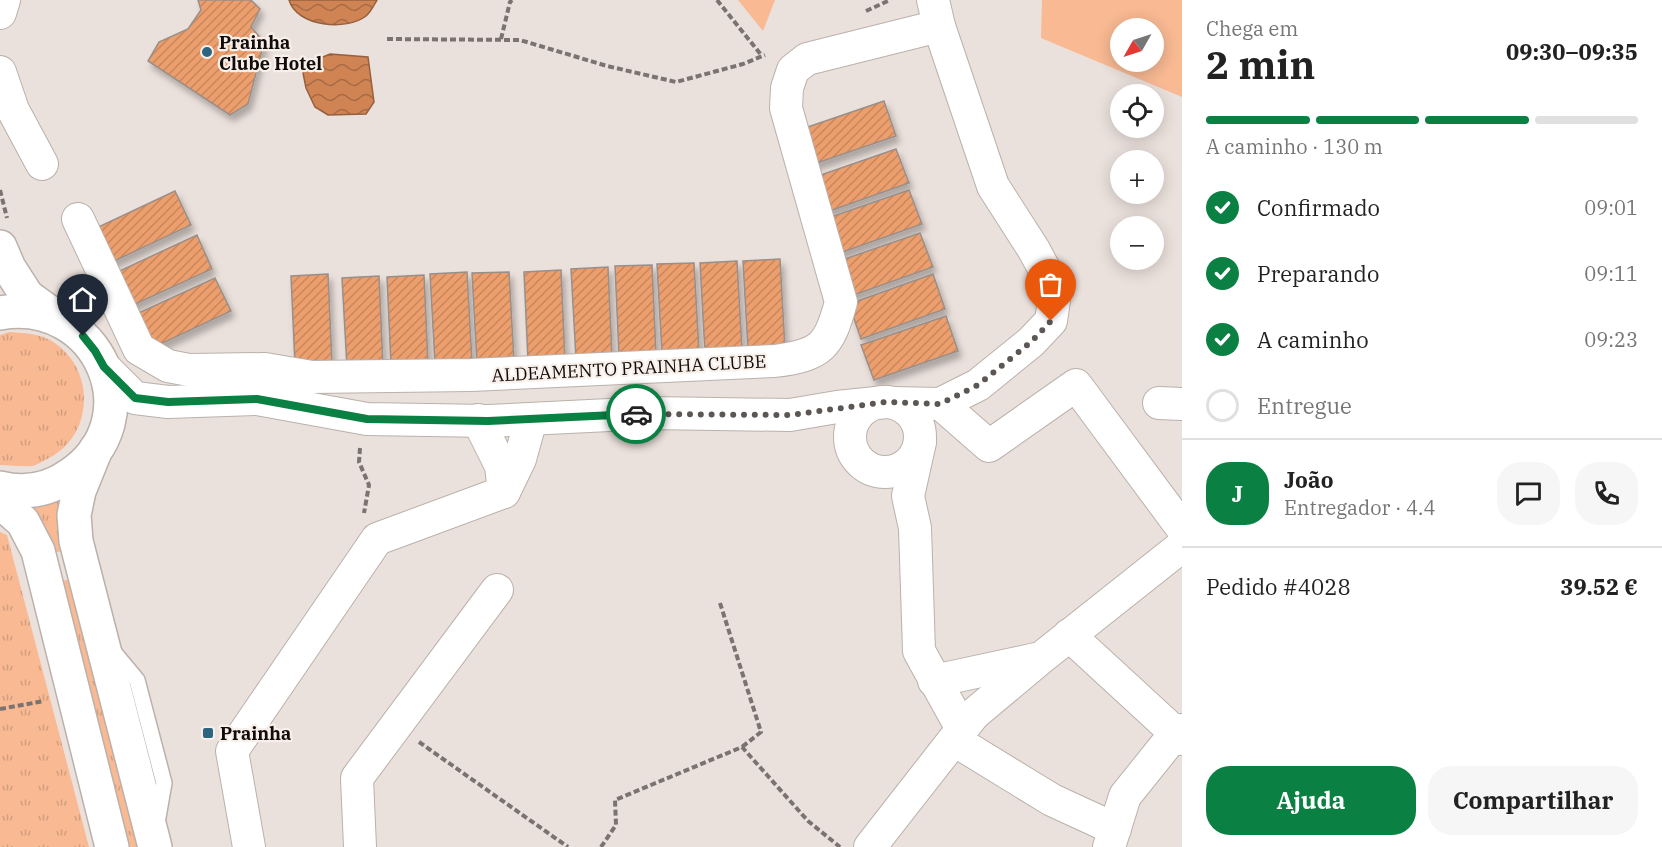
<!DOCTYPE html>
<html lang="pt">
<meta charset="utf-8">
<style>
:root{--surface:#fff;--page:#f6f6f6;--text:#222;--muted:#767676;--line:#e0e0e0;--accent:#0b8043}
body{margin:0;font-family:"IBM Plex Serif",serif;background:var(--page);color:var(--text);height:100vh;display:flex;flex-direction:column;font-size:22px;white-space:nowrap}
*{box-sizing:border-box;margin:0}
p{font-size:20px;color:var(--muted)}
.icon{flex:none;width:33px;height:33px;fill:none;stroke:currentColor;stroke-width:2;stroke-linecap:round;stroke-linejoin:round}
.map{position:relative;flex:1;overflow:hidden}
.drawer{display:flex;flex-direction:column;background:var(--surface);width:480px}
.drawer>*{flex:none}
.needle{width:39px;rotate:231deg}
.controls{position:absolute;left:1110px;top:18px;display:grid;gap:12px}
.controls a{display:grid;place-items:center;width:54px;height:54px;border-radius:50%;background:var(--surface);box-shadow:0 3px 15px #0003;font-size:30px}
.pin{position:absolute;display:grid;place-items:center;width:51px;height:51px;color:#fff;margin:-62px -26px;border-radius:50% 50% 50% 0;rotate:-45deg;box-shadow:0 0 6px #0007}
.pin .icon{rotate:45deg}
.courier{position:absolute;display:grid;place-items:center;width:60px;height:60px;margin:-30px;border:4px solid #0b8043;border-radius:50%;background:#fff;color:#222;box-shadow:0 2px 8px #0007}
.head em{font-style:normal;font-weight:700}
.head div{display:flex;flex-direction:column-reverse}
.head{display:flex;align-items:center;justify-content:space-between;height:102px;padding:0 24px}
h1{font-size:39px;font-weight:700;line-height:45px}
.bar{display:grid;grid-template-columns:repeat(4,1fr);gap:9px 6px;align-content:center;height:72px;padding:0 24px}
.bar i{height:8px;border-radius:4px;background:var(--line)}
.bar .active{background:var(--accent)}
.bar p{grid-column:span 4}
.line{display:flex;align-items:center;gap:15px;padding:0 24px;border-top:2px solid var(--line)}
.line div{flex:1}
.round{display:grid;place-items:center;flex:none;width:63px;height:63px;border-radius:24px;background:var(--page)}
ol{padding:0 24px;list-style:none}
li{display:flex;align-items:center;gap:18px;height:66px}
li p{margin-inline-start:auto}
li .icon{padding:6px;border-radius:50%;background:var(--accent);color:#fff;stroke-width:4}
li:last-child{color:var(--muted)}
li i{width:33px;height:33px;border:3px solid var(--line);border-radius:50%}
.button{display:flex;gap:12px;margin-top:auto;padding:12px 24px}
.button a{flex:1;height:69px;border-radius:24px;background:var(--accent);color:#fff;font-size:24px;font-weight:700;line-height:69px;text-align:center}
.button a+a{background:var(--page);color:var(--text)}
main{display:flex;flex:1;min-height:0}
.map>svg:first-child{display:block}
.grass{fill:url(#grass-tufts)}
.park{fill:#f8b993;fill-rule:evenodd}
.water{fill:url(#water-waves);stroke:#96603e;stroke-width:1.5}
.building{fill:url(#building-hatch);stroke:#998f8a;stroke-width:1.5;filter:url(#shadow)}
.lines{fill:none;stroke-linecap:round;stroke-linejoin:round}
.lane-casing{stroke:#bab1ab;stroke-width:18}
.street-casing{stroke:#bab1ab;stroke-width:34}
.secondary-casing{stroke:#bab1ab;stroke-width:36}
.path{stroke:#7a7370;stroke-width:4;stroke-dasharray:6 3;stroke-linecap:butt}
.lane{stroke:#fff;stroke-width:15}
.street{stroke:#fff;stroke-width:32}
.secondary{stroke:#fff;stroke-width:33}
.done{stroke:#5c5754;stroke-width:6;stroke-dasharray:0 10.8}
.route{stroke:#0b8043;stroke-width:8}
.poi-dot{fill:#2d647f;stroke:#f9efe9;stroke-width:2}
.labels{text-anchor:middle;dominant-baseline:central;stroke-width:4.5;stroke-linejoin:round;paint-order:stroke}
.poi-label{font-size:18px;font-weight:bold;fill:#0f0c0a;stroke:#f9efe9;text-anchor:start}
.street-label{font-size:18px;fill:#0f0c0a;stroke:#f9efe9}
</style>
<main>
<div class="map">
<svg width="1182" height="847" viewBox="0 0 1182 847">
<defs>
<pattern id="grass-tufts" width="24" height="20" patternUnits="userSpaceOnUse" patternTransform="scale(1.5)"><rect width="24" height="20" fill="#f8b993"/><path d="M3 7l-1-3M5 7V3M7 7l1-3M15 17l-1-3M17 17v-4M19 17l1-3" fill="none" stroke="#d39e7d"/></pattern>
<pattern id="water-waves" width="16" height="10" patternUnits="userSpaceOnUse" patternTransform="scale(1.5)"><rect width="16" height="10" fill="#d08454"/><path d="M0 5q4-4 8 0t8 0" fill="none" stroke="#a76a44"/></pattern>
<pattern id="building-hatch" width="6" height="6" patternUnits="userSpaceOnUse" patternTransform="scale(1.5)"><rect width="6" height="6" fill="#ec9e6d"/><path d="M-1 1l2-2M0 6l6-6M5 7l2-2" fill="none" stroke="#c9875d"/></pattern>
<filter id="shadow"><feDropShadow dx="3.5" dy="6" stdDeviation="3" flood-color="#0004"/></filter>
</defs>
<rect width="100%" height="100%" fill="#ebe1dc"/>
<g class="grass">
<path d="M9 332C27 333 46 334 60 347 96 377 91 437 49 458 44 460 38 465 32 466 22 467 10 465 0 465V335Z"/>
<polygon points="62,500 63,551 51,553 31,509"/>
<polygon points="0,532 7,535 89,847 0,847"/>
<polygon points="70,579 137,847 126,847 59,582"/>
</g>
<g class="park">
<polygon points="738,0 775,0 763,31"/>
<path d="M1042 0H1182V97L1041 38ZM1120 28H1154V62H1120Z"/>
</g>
<g class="water">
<path d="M289 0H377C374 5 371 12 366 16 347 31 297 27 289 0Z"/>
<polygon points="330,54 368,57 374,102 366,114 328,115 315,107 306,88 303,73 308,63"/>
</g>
<g class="building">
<polygon points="198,0 251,0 260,9 251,27 264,42 248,104 230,115 148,61 159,42 188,29 201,10"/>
<polygon points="884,101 896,136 811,165 799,130"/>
<polygon points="896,149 909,183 824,213 812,178"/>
<polygon points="909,190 922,224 837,254 825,219"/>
<polygon points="175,191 191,225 110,263 94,229"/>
<polygon points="920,233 933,267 848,297 836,262"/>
<polygon points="197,235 212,269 131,306 115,273"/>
<polygon points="780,259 785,349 748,350 743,261"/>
<polygon points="737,261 742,350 705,352 700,263"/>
<polygon points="694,263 699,352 662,354 657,264"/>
<polygon points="652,265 656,354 619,356 615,266"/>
<polygon points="608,267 612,357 576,359 571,269"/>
<polygon points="561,270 565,360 528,361 524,272"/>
<polygon points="467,272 472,362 435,363 430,274"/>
<polygon points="509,272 514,361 477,363 472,273"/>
<polygon points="328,274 332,364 295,365 291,276"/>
<polygon points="933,274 945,309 861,339 849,304"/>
<polygon points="424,275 428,364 391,366 387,277"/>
<polygon points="379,276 383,366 347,367 342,278"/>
<polygon points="215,278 231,311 150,349 134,315"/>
<polygon points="946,316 958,351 874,380 861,345"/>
</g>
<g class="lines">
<defs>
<polyline id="lane" points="112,650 137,680 164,783 157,823"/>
<g id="street">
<polyline points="0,13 4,0"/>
<polyline points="0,72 13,110 42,164"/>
<path d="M78 219 139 349 168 366 189 370 265 369 312 377 471 375 775 361C822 355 829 346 841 302L786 108 787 88 793 70 807 59 939 26"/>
<polyline points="104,367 135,398 168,402 257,399 367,419 488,421 650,413 790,415 837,407 886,402"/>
<circle cx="885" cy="437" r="35"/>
<polyline points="893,403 940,404 978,385 1031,342 1051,321 1054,300 1050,280 1034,250 993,186 939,26 933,0"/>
<polyline points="1159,403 1182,404"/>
<polyline points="941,404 989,446 1076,385 1182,528"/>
<polyline points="478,420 501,466 504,492"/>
<polyline points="920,442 908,496 915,528 919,651 962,729"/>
<polyline points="1069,635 1182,739"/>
<polyline points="934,681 1036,659"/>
<polyline points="954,740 1052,800 1115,829"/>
<polyline points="249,847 232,751 377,539 504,492 520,459 531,419"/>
<polyline points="360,847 357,778 497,590"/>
<polyline points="870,847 974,714 1041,658 1182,546"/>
<polyline points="1109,847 1125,796 1170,740 1182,730"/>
</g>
<g id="secondary">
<polyline points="0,247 9,268 27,296 56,317"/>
<path d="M0 313C99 296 153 419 70 475 49 490 25 494 0 488"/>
<polyline points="96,449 79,491 74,515 76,541 155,847"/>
<polyline points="0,502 23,522 38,551 112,847"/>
</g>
</defs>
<use href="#lane" class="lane-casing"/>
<use href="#street" class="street-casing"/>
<use href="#secondary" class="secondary-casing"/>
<g class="path">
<polyline points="717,0 762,56"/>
<polyline points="866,11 890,0"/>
<polyline points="387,39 520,40 607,66 676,82 743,64 765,55"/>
<polyline points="501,39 510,2 512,0"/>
<polyline points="0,190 7,218"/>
<polyline points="360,448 359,462 369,485 364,513"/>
<polyline points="720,603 761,732 742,747"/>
<polyline points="0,709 44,701"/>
<polyline points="419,742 568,847"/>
<polyline points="601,847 616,825 615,800 742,747 808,821 840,847"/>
</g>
<use href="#lane" class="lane"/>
<use href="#street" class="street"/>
<use href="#secondary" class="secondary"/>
</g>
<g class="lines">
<polyline class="done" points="636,414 790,415 886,402 940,404 978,385 1031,342 1051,321"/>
<polyline class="route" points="83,336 95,351 104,367 135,398 168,402 257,399 367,419 488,421 636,414"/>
</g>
<g class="poi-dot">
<circle cx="207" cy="52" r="6"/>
<rect x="202" y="727" width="12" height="12" rx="3"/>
</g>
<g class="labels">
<g class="poi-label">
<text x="219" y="42">Prainha<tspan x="219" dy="21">Clube Hotel</tspan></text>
<text x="220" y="733">Prainha</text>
</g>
<g class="street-label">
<text transform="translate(629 368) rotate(-3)">ALDEAMENTO PRAINHA CLUBE</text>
</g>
</g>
</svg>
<div class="controls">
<a><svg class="needle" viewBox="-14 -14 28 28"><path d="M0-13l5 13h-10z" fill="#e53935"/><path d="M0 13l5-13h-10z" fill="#767676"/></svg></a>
<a><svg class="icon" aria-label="locate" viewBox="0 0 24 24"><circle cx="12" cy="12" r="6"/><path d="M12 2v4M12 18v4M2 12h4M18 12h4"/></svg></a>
<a>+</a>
<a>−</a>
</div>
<div class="pin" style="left:1051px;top:321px;background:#ea580c"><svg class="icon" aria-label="bag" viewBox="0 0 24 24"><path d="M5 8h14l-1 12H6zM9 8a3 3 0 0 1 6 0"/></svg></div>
<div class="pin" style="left:83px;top:336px;background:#1f2937"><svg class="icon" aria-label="home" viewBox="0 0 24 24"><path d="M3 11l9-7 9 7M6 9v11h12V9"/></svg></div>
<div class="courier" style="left:636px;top:414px"><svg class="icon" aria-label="car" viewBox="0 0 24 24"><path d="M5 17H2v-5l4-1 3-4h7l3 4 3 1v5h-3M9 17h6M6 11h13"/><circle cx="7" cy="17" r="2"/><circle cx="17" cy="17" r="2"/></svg></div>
</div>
<section class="drawer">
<div class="head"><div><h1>2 min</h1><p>Chega em</p></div><em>09:30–09:35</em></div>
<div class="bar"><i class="active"></i><i class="active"></i><i class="active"></i><i></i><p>A caminho · 130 m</p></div>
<ol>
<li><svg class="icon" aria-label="check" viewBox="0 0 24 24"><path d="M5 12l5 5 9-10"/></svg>Confirmado<p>09:01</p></li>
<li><svg class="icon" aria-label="check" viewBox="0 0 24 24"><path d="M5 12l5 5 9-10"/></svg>Preparando<p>09:11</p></li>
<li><svg class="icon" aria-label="check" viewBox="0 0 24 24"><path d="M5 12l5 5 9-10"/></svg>A caminho<p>09:23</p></li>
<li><i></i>Entregue</li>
</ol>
<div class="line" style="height:108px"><b class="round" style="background:var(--accent);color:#fff">J</b><div><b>João</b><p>Entregador · 4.4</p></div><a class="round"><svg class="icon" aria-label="chat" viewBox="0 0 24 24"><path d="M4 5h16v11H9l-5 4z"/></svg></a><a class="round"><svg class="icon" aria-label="phone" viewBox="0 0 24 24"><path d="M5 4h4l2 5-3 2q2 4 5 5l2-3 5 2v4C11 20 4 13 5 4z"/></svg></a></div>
<div class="line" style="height:78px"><div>Pedido #4028</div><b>39.52 €</b></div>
<div class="button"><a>Ajuda</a><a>Compartilhar</a></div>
</section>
</main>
